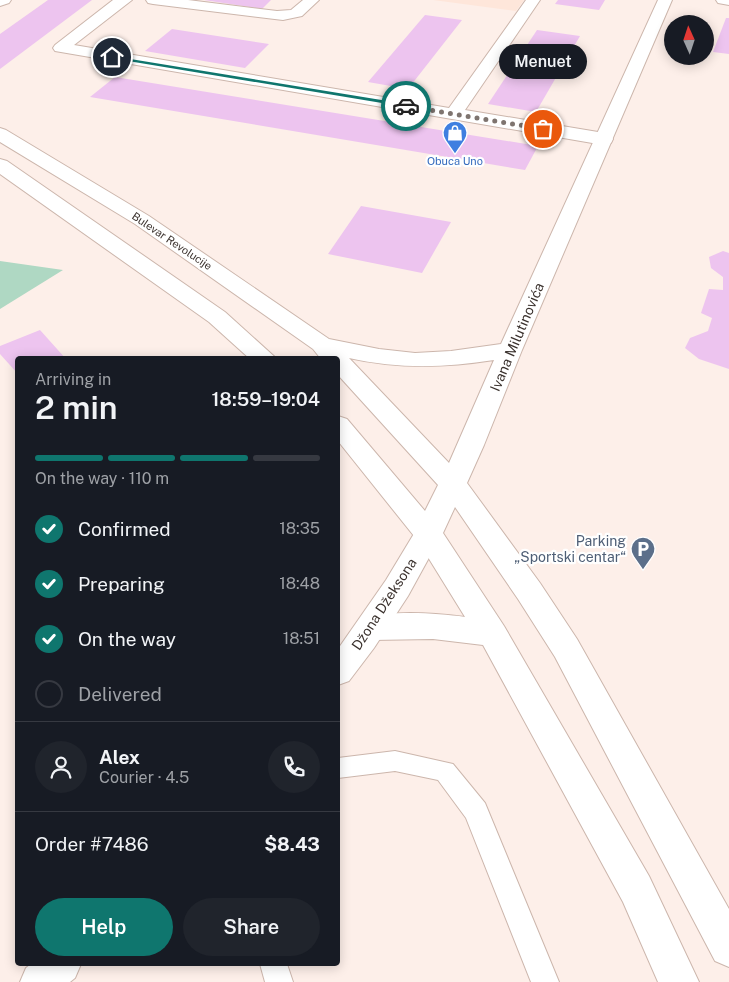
<!DOCTYPE html>
<meta charset="utf-8">
<style>
:root{--surface:#171b24;--page:#20242c;--text:#f1f3f6;--muted:#9ea1a6;--line:#363941;--accent:#0f766e}
body{margin:0;font-family:"Public Sans",sans-serif;background:var(--page);color:var(--text);height:100vh;display:flex;flex-direction:column;font-size:19px;white-space:nowrap}
*{box-sizing:border-box;margin:0}
p{font-size:16px;color:var(--muted)}
.icon{flex:none;width:28px;height:28px;fill:none;stroke:currentColor;stroke-width:2;stroke-linecap:round;stroke-linejoin:round}
.map{position:relative;flex:1;overflow:hidden}
.side{position:absolute;left:15px;top:356px;width:325px;height:610px;display:flex;flex-direction:column;background:var(--surface);border-radius:5px;box-shadow:0 2px 12px #0003}
.side>*{flex:none}
.needle{width:32px;rotate:357deg}
.buttons{position:absolute;left:664px;top:15px;display:grid;gap:10px}
.buttons a{display:grid;place-items:center;width:50px;height:50px;border-radius:50%;background:var(--surface);box-shadow:0 2px 12px #0003;font-size:25px}
.pin{position:absolute;display:grid;place-items:center;width:42px;height:42px;color:#fff;margin:-21px;border:2px solid #fff;border-radius:50%;box-shadow:0 1px 5px #0007}
.courier{position:absolute;display:grid;place-items:center;width:50px;height:50px;margin:-25px;border:4px solid #0f766e;border-radius:50%;background:#fff;color:#222;box-shadow:0 1px 6px #0007}
.bubble{position:absolute;height:35px;border-radius:18px;background:var(--surface);box-shadow:0 2px 12px #0003;font-size:16px;font-weight:600;line-height:35px;text-align:center}
.overview em{font-style:normal;font-weight:600}
.overview div{display:flex;flex-direction:column-reverse}
.overview{display:flex;align-items:center;justify-content:space-between;height:85px;padding:0 20px}
h1{font-size:32px;font-weight:600;line-height:38px}
.bar{display:grid;grid-template-columns:repeat(4,1fr);gap:8px 5px;align-content:center;height:60px;padding:0 20px}
.bar i{height:6px;border-radius:4px;background:var(--line)}
.bar .selected{background:var(--accent)}
.bar p{grid-column:span 4}
.line{display:flex;align-items:center;gap:12px;padding:0 20px;border-top:1px solid var(--line)}
.line div{flex:1}
.round{display:grid;place-items:center;flex:none;width:52px;height:52px;border-radius:26px;background:var(--page)}
ol{padding:0 20px;list-style:none}
li{display:flex;align-items:center;gap:15px;height:55px}
li p{margin-inline-start:auto}
li .icon{padding:5px;border-radius:50%;background:var(--accent);color:#fff;stroke-width:4}
li:last-child{color:var(--muted)}
li i{width:28px;height:28px;border:2px solid var(--line);border-radius:50%}
.button{display:flex;gap:10px;margin-top:auto;padding:10px 20px}
.button a{flex:1;height:58px;border-radius:30px;background:var(--accent);color:#fff;font-size:20px;font-weight:600;line-height:58px;text-align:center}
.button a+a{background:var(--page);color:var(--text)}
.map>svg:first-child{display:block}
.built{fill:#fee6da}
.green{fill:#afd8c3}
.building{fill:#edc4ef}
.lines{fill:none;stroke-linecap:round;stroke-linejoin:round}
.service-casing{stroke:#ccb6ac;stroke-width:2}
.minor-casing{stroke:#ccb6ac;stroke-width:2}
.tertiary-casing{stroke:#ccb6ac;stroke-width:2}
.secondary-casing{stroke:#ccb6ac;stroke-width:2}
.service{fill:#fff;fill-rule:evenodd}
.minor{fill:#fff;fill-rule:evenodd}
.tertiary{fill:#fff;fill-rule:evenodd}
.secondary{fill:#fff;fill-rule:evenodd}
.route{fill:#0f766e}
.done{stroke:#7e746f;stroke-width:5;stroke-dasharray:0 9}
.labels{text-anchor:middle;dominant-baseline:central;stroke-width:4.5;stroke-linejoin:round;paint-order:stroke}
.far-shop-label{font-size:11px;fill:#366cbe;stroke:#fff}
.far-street-label{font-size:11px;fill:#3a312d;stroke:#fff}
.street-label{font-size:14px;fill:#3a312d;stroke:#fff}
.service-label{font-size:14px;fill:#4e5e75;stroke:#fff;text-anchor:end}
</style>
<div class="map">
<svg width="729" height="982" viewBox="0 0 729 982">
<rect width="100%" height="100%" fill="#fdefe9"/>
<polygon class="built" points="433,0 524,0 516,11"/>
<polygon class="green" points="0,261 63,270 0,309"/>
<g class="building">
<polygon points="48,0 92,0 0,69 0,34"/>
<polygon points="204,0 271,0 262,9"/>
<polygon points="558,0 605,0 599,10 555,4"/>
<polygon points="425,15 462,20 408,89 368,82"/>
<polygon points="726,18 729,18 729,54 713,52"/>
<polygon points="172,29 269,44 245,68 145,51"/>
<polygon points="537,30 580,36 536,112 488,104"/>
<polygon points="115,77 538,146 525,170 90,97"/>
<polygon points="361,206 451,222 422,273 328,254"/>
<polygon points="723,251 729,253 729,369 699,359 685,348 690,338 708,331 712,318 701,313 709,289 723,290 723,277 711,268 709,257"/>
<polygon points="40,330 66,359 18,359 18,374 0,354 0,346"/>
</g>
<g class="lines">
<defs>
<g id="service">
<polygon points="395,751 453,764 485,803 559,982 531,982 466,818 438,780 395,771 338,778 338,758"/>
<polygon points="260,964 287,964 293,982 265,982"/>
</g>
<g id="minor">
<polygon points="113,0 132,0 74,45 449,108 526,0 540,0 465,110 604,133 611,135 613,139 611,143 604,145 55,51 53,48 55,45"/>
<polygon points="146,0 188,0 277,11 291,10 303,0 319,0 302,16 283,20 153,4 148,3"/>
<polygon points="716,0 729,0 729,5 718,3"/>
<polygon points="428,523 438,527 442,534 408,596 374,648 349,681 338,685 338,649 386,580 418,527"/>
<polygon points="31,964 81,964 75,978 70,982 20,982 26,968"/>
</g>
<polygon id="tertiary" points="0,0 11,0 9,3 0,6"/>
<g id="secondary">
<path d="M658 0H672L522 350 484 445 467 483 540 583 577 639 729 909V967L715 961 555 657 518 599 455 507 443 533 504 626 649 876 699 982H658L623 902 483 645 433 639 372 640 361 637 356 628 361 619C390 610 435 613 465 617L418 541 338 441V416L347 419 425 511 438 485 338 375V359H321L313 349 135 224 0 142V128L6 130 149 216 329 339 379 349 415 353 451 351 501 344ZM349 358C398 369 444 368 494 360L449 463Z"/>
<polygon points="0,159 7,161 225,312 277,359 250,359 209,322 0,174"/>
</g>
</defs>
<use href="#service" class="service-casing"/>
<use href="#minor" class="minor-casing"/>
<use href="#tertiary" class="tertiary-casing"/>
<use href="#secondary" class="secondary-casing"/>
<use href="#service" class="service"/>
<use href="#minor" class="minor"/>
<use href="#tertiary" class="tertiary"/>
<use href="#secondary" class="secondary"/>
</g>
<polygon class="route" points="112,56 406,104 408,106 406,107 110,58"/>
<g class="lines">
<polyline class="done" points="406,106 543,129"/>
</g>
<defs>
<symbol id="shop-pin" viewBox="-11 -11 22 30"><path d="M0 17L-7.5 6A9.5 9.5 0 1 1 7.5 6Z" fill="#3f7fe0" stroke="#fff"/><path d="M-5-2.5h2.3a2.7 3.5 0 0 1 5.4 0H5L5.5 6h-11ZM-1.5-2.5h3a1.5 2.3 0 0 0-3 0Z" fill="#fff"/></symbol>
<symbol id="parking-pin" viewBox="-11 -11 22 30"><path d="M0 17L-7.5 6A9.5 9.5 0 1 1 7.5 6Z" fill="#5c6f8a" stroke="#fff"/><path d="M-3.5-5.5H1a3.5 3.5 0 0 1 0 7H-1V5.5H-3.5ZM-1-3.4V-.6H.8a1.4 1.4 0 0 0 0-2.8Z" fill="#fff"/></symbol>
</defs>
<g fill-rule="evenodd">
<use href="#shop-pin" x="441" y="119" width="28" height="38"/>
<use href="#parking-pin" x="629" y="535" width="28" height="38"/>
</g>
<g class="labels">
<g class="far-shop-label">
<text x="455" y="161">Obuca Uno</text>
</g>
<g class="far-street-label">
<text transform="translate(172 241) rotate(34)">Bulevar Revolucije</text>
</g>
<g class="street-label">
<text transform="translate(517 337) rotate(-67)">Ivana Milutinovića</text>
<text transform="translate(384 604) rotate(-57)">Džona Džeksona</text>
</g>
<g class="service-label">
<text x="626" y="541">Parking<tspan x="626" dy="16">„Sportski centar“</tspan></text>
</g>
</g>
</svg>
<div class="buttons">
<a><svg class="needle" viewBox="-14 -14 28 28"><path d="M0-13l5 13h-10z" fill="#e53935"/><path d="M0 13l5-13h-10z" fill="#9ea1a6"/></svg></a>
</div>
<div class="pin" style="left:543px;top:129px;background:#ea580c"><svg class="icon" aria-label="bag" viewBox="0 0 24 24"><path d="M5 8h14l-1 12H6zM9 8a3 3 0 0 1 6 0"/></svg></div>
<div class="pin" style="left:112px;top:57px;background:#1f2937"><svg class="icon" aria-label="home" viewBox="0 0 24 24"><path d="M3 11l9-7 9 7M6 9v11h12V9"/></svg></div>
<div class="courier" style="left:406px;top:106px"><svg class="icon" aria-label="car" viewBox="0 0 24 24"><path d="M5 17H2v-5l4-1 3-4h7l3 4 3 1v5h-3M9 17h6M6 11h13"/><circle cx="7" cy="17" r="2"/><circle cx="17" cy="17" r="2"/></svg></div>
<div class="bubble" style="left:499px;top:44px;width:88px">Menuet</div>
<section class="side">
<div class="overview"><div><h1>2 min</h1><p>Arriving in</p></div><em>18:59–19:04</em></div>
<div class="bar"><i class="selected"></i><i class="selected"></i><i class="selected"></i><i></i><p>On the way · 110 m</p></div>
<ol>
<li><svg class="icon" aria-label="check" viewBox="0 0 24 24"><path d="M5 12l5 5 9-10"/></svg>Confirmed<p>18:35</p></li>
<li><svg class="icon" aria-label="check" viewBox="0 0 24 24"><path d="M5 12l5 5 9-10"/></svg>Preparing<p>18:48</p></li>
<li><svg class="icon" aria-label="check" viewBox="0 0 24 24"><path d="M5 12l5 5 9-10"/></svg>On the way<p>18:51</p></li>
<li><i></i>Delivered</li>
</ol>
<div class="line" style="height:90px"><a class="round"><svg class="icon" aria-label="person" viewBox="0 0 24 24"><circle cx="12" cy="8" r="4"/><path d="M4 21q1-7 8-7t8 7"/></svg></a><div><b>Alex</b><p>Courier · 4.5</p></div><a class="round"><svg class="icon" aria-label="phone" viewBox="0 0 24 24"><path d="M5 4h4l2 5-3 2q2 4 5 5l2-3 5 2v4C11 20 4 13 5 4z"/></svg></a></div>
<div class="line" style="height:65px"><div>Order #7486</div><b>$8.43</b></div>
<div class="button"><a>Help</a><a>Share</a></div>
</section>
</div>
